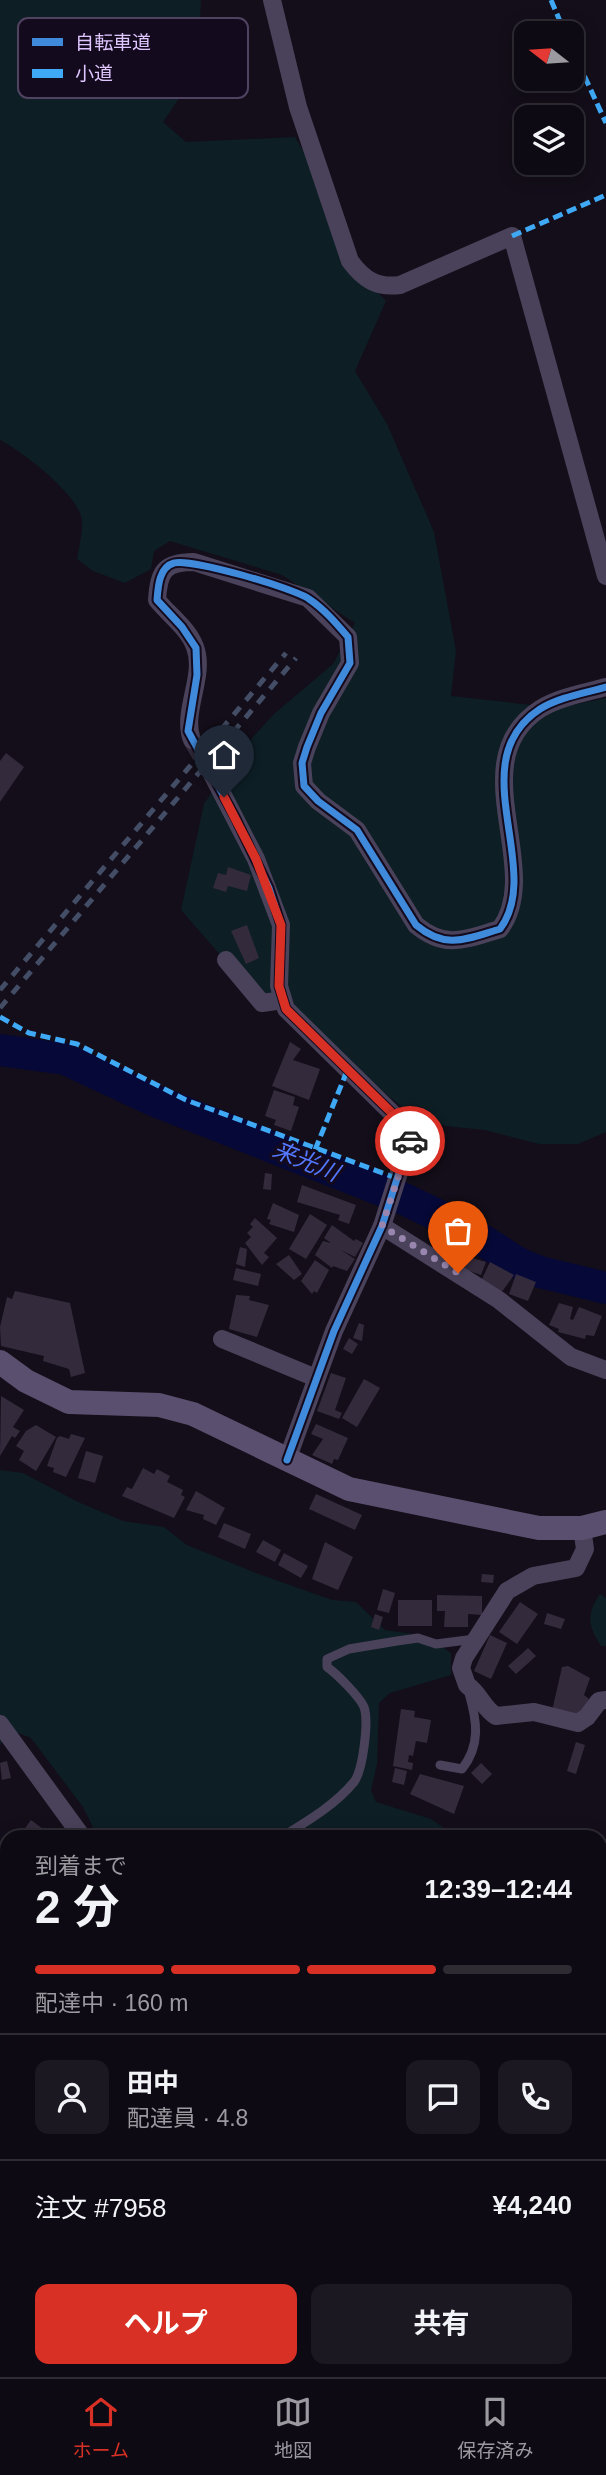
<!DOCTYPE html>
<html lang="ja">
<meta charset="utf-8">
<style>
:root{--surface:#0e0a13;--page:#1c1821;--text:#f1f3f6;--muted:#9b9aa0;--line:#2e2b33;--accent:#d93025}
body{margin:0;font-family:Helvetica,"Noto Sans JP",sans-serif;background:var(--page);color:var(--text);height:100vh;display:flex;flex-direction:column;font-size:26px;white-space:nowrap}
*{box-sizing:border-box;margin:0}
p{font-size:23px;color:var(--muted)}
.icon{flex:none;width:38px;height:38px;fill:none;stroke:currentColor;stroke-width:2;stroke-linecap:round;stroke-linejoin:round}
.map{position:relative;flex:1;overflow:hidden}
.side{position:absolute;left:0px;top:1830px;width:607px;height:548px;display:flex;flex-direction:column;background:var(--surface);border-radius:21px 21px 0 0;box-shadow:0 4px 18px #0003,0 0 0 2px var(--line)}
.side>*{flex:none}
.needle{width:46px;rotate:287deg}
.tools{position:absolute;left:514px;top:21px;display:grid;gap:14px}
.tools a{display:grid;place-items:center;width:70px;height:70px;border-radius:14px;background:var(--surface);box-shadow:0 4px 18px #0003,0 0 0 2px var(--line);font-size:35px}
.pin{position:absolute;display:grid;place-items:center;width:60px;height:60px;color:#fff;margin:-72px -30px;border-radius:50% 50% 50% 0;rotate:-45deg;box-shadow:0 0 7px #0007}
.pin .icon{rotate:45deg}
.courier{position:absolute;display:grid;place-items:center;width:70px;height:70px;margin:-35px;border:5px solid #d93025;border-radius:50%;background:#fff;color:#222;box-shadow:0 2px 9px #0007}
.overview em{font-style:normal;font-weight:700}
.overview div{display:flex;flex-direction:column-reverse}
.overview{display:flex;align-items:center;justify-content:space-between;height:119px;padding:0 35px}
h1{font-size:46px;font-weight:700;line-height:52px}
.bar{display:grid;grid-template-columns:repeat(4,1fr);gap:10px 7px;align-content:center;height:84px;padding:0 35px}
.bar i{height:9px;border-radius:5px;background:var(--line)}
.bar .current{background:var(--accent)}
.bar p{grid-column:span 4}
.line{display:flex;align-items:center;gap:18px;padding:0 35px;border-top:2px solid var(--line)}
.line div{flex:1}
.round{display:grid;place-items:center;flex:none;width:74px;height:74px;border-radius:14px;background:var(--page)}
.cta{display:flex;gap:14px;margin-top:auto;padding:14px 35px}
.cta a{flex:1;height:80px;border-radius:14px;background:var(--accent);color:#fff;font-size:28px;font-weight:700;line-height:80px;text-align:center}
.cta a+a{background:var(--page);color:var(--text)}
.menu{display:flex;justify-content:space-around;align-items:center;height:98px;border-top:2px solid var(--line);background:var(--surface);font-size:19px;color:var(--muted)}
.menu a{display:grid;justify-items:center;gap:4px}
.menu .current{color:var(--accent)}
.map>svg:first-child{display:block}
.green{fill:#0d1e25}
.lines{fill:none;stroke-linecap:round;stroke-linejoin:round}
.river{stroke:#060838;stroke-width:32}
.building{fill:#332a3c}
.street-tunnel{stroke:#322a3c;stroke-width:18;stroke-dasharray:18 9;stroke-linecap:butt}
.lane{stroke:#4a425a;stroke-width:9}
.street{stroke:#4a425a;stroke-width:18}
.secondary{stroke:#5a4f6e;stroke-width:24}
.rail{stroke:#444d66;stroke-width:5;stroke-dasharray:10 9;stroke-linecap:butt}
.quiet{stroke:#3fa9f5;stroke-width:5;stroke-dasharray:10 5;stroke-linecap:butt}
.cycleway-casing{stroke:#130a1d;stroke-width:11}
.cycleway{stroke:#408adc;stroke-width:7}
.done{stroke:#9886ae;stroke-width:7;stroke-dasharray:0 12.6}
.route{stroke:#d93025;stroke-width:9}
.labels{text-anchor:middle;dominant-baseline:central;stroke-width:6;stroke-linejoin:round;paint-order:stroke}
.water-label{font-size:23px;font-style:italic;fill:#5479ff;stroke:#130a1d}
.key{fill:#130a1d;stroke:#504261;stroke-width:2}
.key-label{font-size:19px;fill:#dfc6ff}
</style>
<div class="map">
<svg width="606" height="2377" viewBox="0 0 606 2377">
<rect width="100%" height="100%" fill="#130e19"/>
<g class="green">
<path d="M0 0H201L199 39 184 91 163 122 186 142 295 137 314 169 350 261 386 301 355 371 387 424 434 532 456 651 451 696 558 708 606 698V1132L578 1144H539L485 1130 445 1126 408 1112 294 1018 262 1003 181 910 204 804 234 758 274 714 333 664 355 623 282 575 170 541 154 551 151 569 125 583 93 571 77 559C79 547 83 532 82 520 79 495 22 451 0 440Z"/>
<polygon points="0,1470 23,1473 78,1502 123,1521 164,1527 187,1545 256,1573 332,1600 356,1602 385,1630 427,1636 451,1653 451,1675 390,1693 379,1703 377,1764 371,1790 376,1802 431,1819 457,1837 98,1837 83,1807 31,1738 18,1733 2,1741 0,1746"/>
<path d="M600 1594 606 1598V1646H601C588 1626 586 1614 600 1594Z"/>
</g>
<g class="lines">
<polyline class="river" points="0,1050 65,1059 153,1100 404,1199 462,1227 518,1263 540,1272 606,1288"/>
</g>
<g class="building">
<polygon points="6,753 24,767 0,802 0,761"/>
<polygon points="228,867 251,875 247,891 228,886 226,892 213,888 218,873 226,875"/>
<polygon points="247,925 259,958 246,964 231,931"/>
<polygon points="290,1042 301,1049 293,1060 320,1069 309,1100 272,1086"/>
<polygon points="274,1090 295,1097 293,1105 299,1107 291,1131 274,1125 276,1120 265,1116"/>
<polygon points="265,1173 272,1174 271,1190 263,1189"/>
<polygon points="302,1185 356,1205 349,1224 338,1220 340,1215 297,1202"/>
<polygon points="273,1203 299,1215 294,1232 269,1224 271,1220 267,1219"/>
<polygon points="310,1214 327,1225 306,1259 289,1249"/>
<polygon points="255,1218 277,1238 264,1253 269,1257 262,1265 245,1243 251,1237 247,1233 253,1227 250,1224"/>
<polygon points="332,1225 354,1241 356,1239 363,1243 355,1257 341,1250 355,1259 347,1271 333,1266 332,1268 315,1255 323,1241 331,1243 324,1238"/>
<polygon points="240,1247 247,1249 245,1267 236,1264"/>
<polygon points="289,1255 302,1274 294,1280 276,1264"/>
<polygon points="469,1257 486,1262 481,1275 464,1269"/>
<polygon points="315,1260 329,1270 317,1293 314,1291 312,1294 301,1281"/>
<polygon points="490,1262 514,1275 501,1293 481,1281"/>
<polygon points="236,1268 261,1274 258,1286 233,1280"/>
<polygon points="516,1274 536,1282 528,1301 509,1294"/>
<polygon points="15,1291 70,1303 85,1373 71,1377 69,1369 43,1361 44,1356 1,1346 0,1327 7,1297 12,1299"/>
<polygon points="236,1295 250,1296 249,1300 269,1305 257,1337 229,1329"/>
<polygon points="559,1303 573,1307 570,1319 573,1320 579,1307 602,1316 594,1336 586,1335 585,1339 558,1332 559,1329 549,1325"/>
<polygon points="359,1323 364,1325 362,1341 353,1338"/>
<polygon points="349,1338 358,1344 352,1354 343,1349"/>
<polygon points="331,1373 346,1378 335,1410 342,1413 339,1419 317,1411"/>
<polygon points="364,1379 380,1388 357,1427 342,1418"/>
<polygon points="1,1396 24,1410 13,1427 20,1431 15,1438 12,1436 0,1456"/>
<polygon points="316,1424 348,1438 338,1460 334,1459 332,1464 312,1455 323,1439 311,1434"/>
<polygon points="36,1425 56,1437 36,1471 19,1460 24,1451 16,1446 26,1431"/>
<polygon points="71,1434 85,1438 66,1477 53,1472 54,1468 47,1466 57,1438 60,1436 69,1439"/>
<polygon points="86,1451 103,1456 95,1483 78,1478"/>
<polygon points="143,1468 154,1474 157,1469 170,1476 167,1482 183,1490 181,1495 185,1497 174,1518 122,1496 127,1487 132,1489"/>
<polygon points="196,1491 225,1508 216,1525 203,1519 204,1515 186,1510"/>
<polygon points="316,1494 362,1515 355,1530 309,1509"/>
<polygon points="224,1523 251,1534 245,1549 218,1537"/>
<polygon points="263,1540 281,1550 275,1562 256,1552"/>
<polygon points="325,1542 353,1557 338,1590 312,1579"/>
<polygon points="284,1553 308,1566 301,1578 278,1565"/>
<polygon points="482,1574 494,1575 493,1583 481,1582"/>
<polygon points="383,1589 395,1593 389,1613 377,1610"/>
<polygon points="437,1595 482,1596 482,1615 468,1614 468,1627 444,1627 445,1611 437,1611"/>
<rect x="398" y="1600" width="34" height="26"/>
<polygon points="520,1602 538,1614 517,1644 499,1632"/>
<polygon points="547,1613 565,1619 561,1629 544,1624"/>
<polygon points="375,1614 383,1617 379,1630 371,1627"/>
<polygon points="490,1635 507,1643 491,1679 474,1671"/>
<polygon points="528,1648 536,1656 516,1674 508,1666"/>
<polygon points="568,1666 590,1678 584,1695 589,1699 579,1719 552,1711 562,1667"/>
<polygon points="401,1709 415,1711 414,1717 431,1720 427,1743 416,1741 413,1756 409,1755 408,1762 413,1763 412,1770 393,1766"/>
<polygon points="576,1742 585,1745 576,1774 567,1771"/>
<polygon points="7,1761 11,1778 2,1780 0,1763"/>
<polygon points="481,1763 492,1774 482,1784 471,1773"/>
<polygon points="395,1768 407,1771 404,1785 392,1782"/>
<polygon points="420,1774 464,1786 454,1814 410,1794"/>
<polygon points="31,1820 55,1838 18,1838"/>
<polygon points="7,2024 7,2060 0,2055 0,2035"/>
<polygon points="0,2127 7,2132 5,2158 0,2155"/>
<polygon points="171,2371 183,2371 179,2375 180,2377 163,2377"/>
<polygon points="274,2371 303,2371 298,2377 280,2377"/>
</g>
<g class="lines">
<polyline class="street-tunnel" points="192,740 213,776"/>
<g class="lane">
<path d="M440 1765 462 1769C481 1745 477 1721 469 1693"/>
<path d="M280 1838C306 1822 334 1806 354 1782 363 1770 369 1721 364 1707 359 1696 337 1674 327 1667V1659L349 1649 397 1641 418 1638 436 1644 475 1639"/>
<polyline points="0,1996 7,2001"/>
<polyline points="0,2165 7,2170"/>
<polyline points="0,2200 7,2190"/>
<polyline points="600,2208 606,2210"/>
<polyline points="0,2308 7,2299"/>
<polyline points="239,2371 243,2377"/>
</g>
<g class="street">
<path d="M272 0 298 107 350 261C364 280 377 288 400 285L512 236 606 576"/>
<path d="M192 740C181 712 206 676 195 647 188 628 169 615 157 600 159 570 165 562 194 562L308 598 348 637 350 663 321 713 307 747 302 763 304 786 318 801 357 830 416 925C446 950 466 939 500 929 545 869 460 761 540 709 559 697 585 693 606 687"/>
<polyline points="213,776 256,859 281,925 279,986 286,1009 396,1117 410,1138 382,1226 334,1331 287,1460"/>
<polyline points="226,960 262,1003 283,1000"/>
<polyline points="382,1226 499,1300 571,1357 606,1370"/>
<polyline points="222,1339 316,1378"/>
<path d="M582 1528 585 1549 576 1568 533 1576 507 1591 464 1658 461 1668 467 1685C480 1694 483 1708 496 1716L534 1712 578 1723 587 1717 599 1701 606 1700"/>
<polyline points="0,1724 83,1838"/>
<polyline points="600,1988 606,1977"/>
<polyline points="0,2085 7,2090"/>
<polyline points="0,2248 7,2254"/>
<polyline points="144,2371 148,2377"/>
</g>
<g class="secondary">
<polyline points="0,1362 26,1381 69,1402 159,1405 193,1414 349,1489 539,1528 582,1528 606,1522"/>
<polyline points="0,1855 7,1861"/>
<polyline points="459,2371 468,2377"/>
</g>
<g class="rail">
<polyline points="0,990 286,653"/>
<polyline points="0,1008 296,658"/>
</g>
<g class="quiet">
<polyline points="551,0 565,33"/>
<polyline points="572,49 606,123"/>
<polyline points="512,236 606,195"/>
<polyline points="0,1017 29,1033 77,1044 186,1100 399,1179"/>
<polyline points="315,1150 347,1071"/>
</g>
<defs>
<path id="cycleway" d="M287 1460 334 1331 382 1226 410 1138 396 1117 286 1009 279 986 281 925 269 888 235 817 188 731 197 675 196 648 182 627 157 600C158 587 159 567 174 563 190 558 294 588 309 599 324 609 336 623 348 637L350 663 321 713 307 747 302 763 304 786 318 801 357 830 416 925C446 950 466 939 500 929 545 869 460 761 540 709 559 697 585 693 606 687"/>
</defs>
<use href="#cycleway" class="cycleway-casing"/>
<use href="#cycleway" class="cycleway"/>
</g>
<g class="lines">
<polyline class="done" points="410,1141 382,1226 458,1273"/>
<polyline class="route" points="224,797 256,859 281,925 279,986 286,1009 396,1117 408,1131 410,1141"/>
</g>
<g class="labels">
<g class="water-label">
<text transform="translate(306 1161) rotate(22)">来光川</text>
</g>
</g>
<rect x="18" y="18" width="230" height="80" rx="10" class="key"/>
<rect x="32" y="38" width="31" height="8" fill="#408adc"/>
<rect x="32" y="69" width="31" height="9" fill="#3fa9f5"/>
<g class="key-label">
<text x="75" y="49">自転車道</text>
<text x="75" y="80">小道</text>
</g>
</svg>
<div class="tools">
<a><svg class="needle" viewBox="-14 -14 28 28"><path d="M0-13l5 13h-10z" fill="#e53935"/><path d="M0 13l5-13h-10z" fill="#9b9aa0"/></svg></a>
<a><svg class="icon" aria-label="layers" viewBox="0 0 24 24"><path d="M12 4l9 5-9 5-9-5zM3 14l9 5 9-5"/></svg></a>
</div>
<div class="pin" style="left:458px;top:1273px;background:#ea580c"><svg class="icon" aria-label="bag" viewBox="0 0 24 24"><path d="M5 8h14l-1 12H6zM9 8a3 3 0 0 1 6 0"/></svg></div>
<div class="pin" style="left:224px;top:797px;background:#1f2937"><svg class="icon" aria-label="home" viewBox="0 0 24 24"><path d="M3 11l9-7 9 7M6 9v11h12V9"/></svg></div>
<div class="courier" style="left:410px;top:1141px"><svg class="icon" aria-label="car" viewBox="0 0 24 24"><path d="M5 17H2v-5l4-1 3-4h7l3 4 3 1v5h-3M9 17h6M6 11h13"/><circle cx="7" cy="17" r="2"/><circle cx="17" cy="17" r="2"/></svg></div>
<section class="side">
<div class="overview"><div><h1>2 分</h1><p>到着まで</p></div><em>12:39–12:44</em></div>
<div class="bar"><i class="current"></i><i class="current"></i><i class="current"></i><i></i><p>配達中 · 160 m</p></div>
<div class="line" style="height:126px"><a class="round"><svg class="icon" aria-label="person" viewBox="0 0 24 24"><circle cx="12" cy="8" r="4"/><path d="M4 21q1-7 8-7t8 7"/></svg></a><div><b>田中</b><p>配達員 · 4.8</p></div><a class="round"><svg class="icon" aria-label="chat" viewBox="0 0 24 24"><path d="M4 5h16v11H9l-5 4z"/></svg></a><a class="round"><svg class="icon" aria-label="phone" viewBox="0 0 24 24"><path d="M5 4h4l2 5-3 2q2 4 5 5l2-3 5 2v4C11 20 4 13 5 4z"/></svg></a></div>
<div class="line" style="height:91px"><div>注文 #7958</div><b>¥4,240</b></div>
<div class="cta"><a>ヘルプ</a><a>共有</a></div>
</section>
</div>
<nav class="menu">
<a class="current"><svg class="icon" aria-label="home" viewBox="0 0 24 24"><path d="M3 11l9-7 9 7M6 9v11h12V9"/></svg>ホーム</a>
<a><svg class="icon" aria-label="map" viewBox="0 0 24 24"><path d="M3 6l6-2 6 2 6-2v14l-6 2-6-2-6 2zM9 4v14M15 6v14"/></svg>地図</a>
<a><svg class="icon" aria-label="saved" viewBox="0 0 24 24"><path d="M7 4h10v16l-5-4-5 4z"/></svg>保存済み</a>
</nav>
